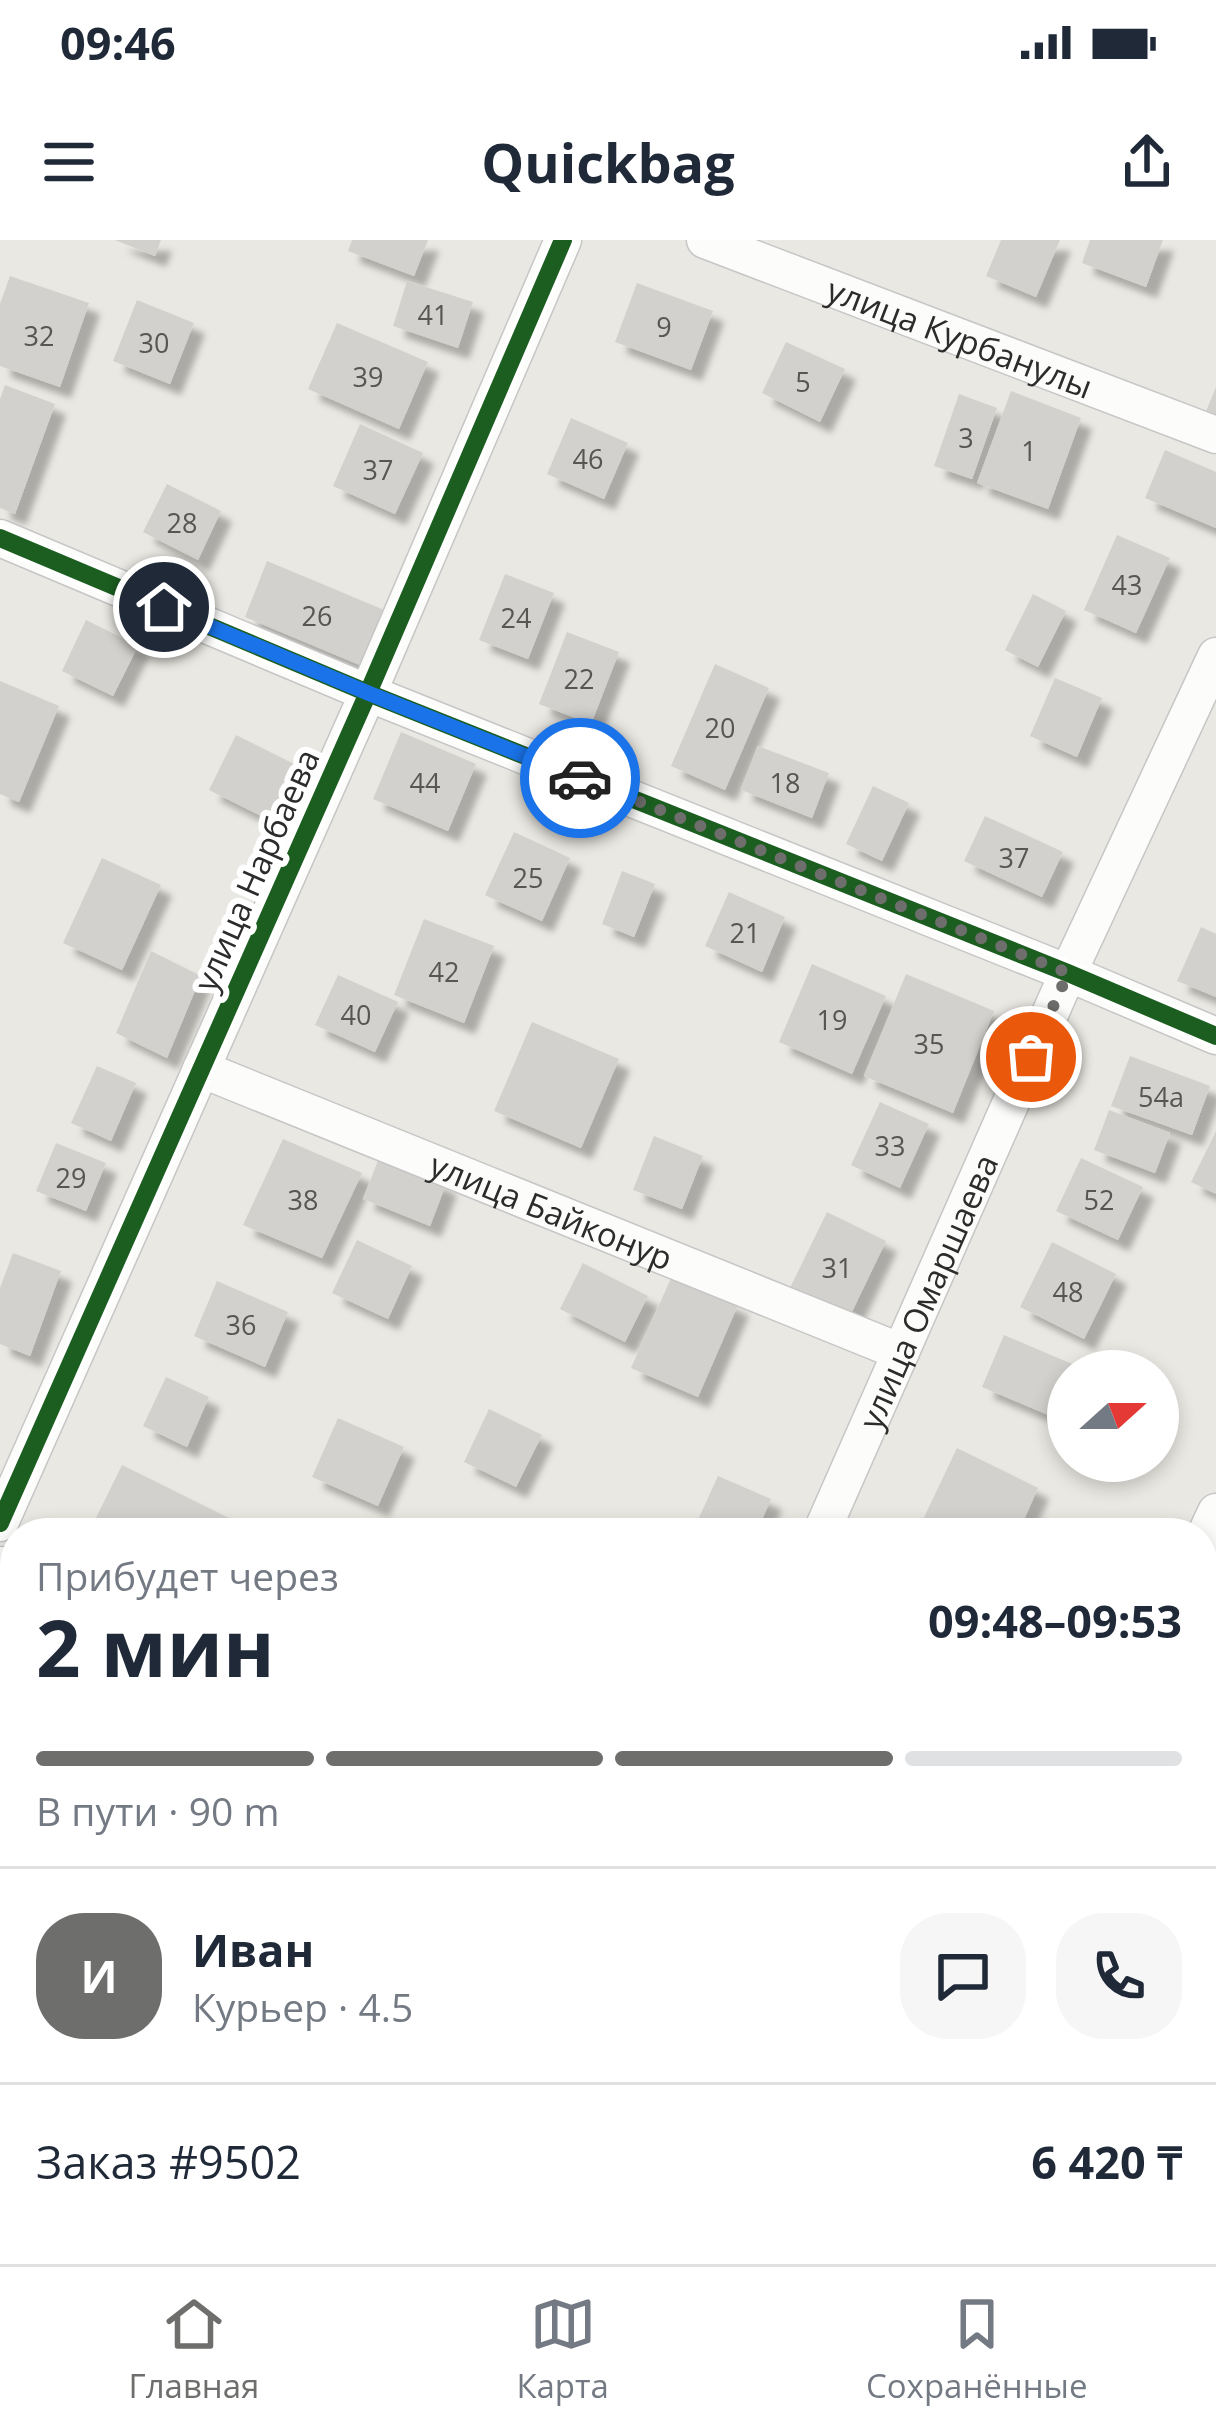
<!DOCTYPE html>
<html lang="ru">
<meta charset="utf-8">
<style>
:root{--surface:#fff;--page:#f6f6f7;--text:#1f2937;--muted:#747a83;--line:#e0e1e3;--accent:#6e6e6c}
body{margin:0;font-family:"Open Sans",sans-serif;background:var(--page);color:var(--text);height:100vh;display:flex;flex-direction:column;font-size:45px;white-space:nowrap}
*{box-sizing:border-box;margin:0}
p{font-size:39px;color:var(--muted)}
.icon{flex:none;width:66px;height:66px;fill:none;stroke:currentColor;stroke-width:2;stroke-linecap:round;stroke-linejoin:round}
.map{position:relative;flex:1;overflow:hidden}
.drawer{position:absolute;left:0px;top:1278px;width:1218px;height:747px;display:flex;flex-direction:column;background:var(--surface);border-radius:48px 48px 0 0;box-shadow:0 6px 18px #0003}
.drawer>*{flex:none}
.needle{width:78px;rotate:69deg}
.controls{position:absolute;left:1047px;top:1110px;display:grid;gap:24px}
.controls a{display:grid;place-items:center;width:132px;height:132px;border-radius:50%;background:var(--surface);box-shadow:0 6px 18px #0003;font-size:60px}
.pin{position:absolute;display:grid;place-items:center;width:102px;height:102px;color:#fff;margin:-51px;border:6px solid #fff;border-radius:50%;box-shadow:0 3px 12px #0007}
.courier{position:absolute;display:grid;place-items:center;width:120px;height:120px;margin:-60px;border:9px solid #1a73e8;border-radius:50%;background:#fff;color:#222;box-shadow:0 3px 15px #0007}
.head em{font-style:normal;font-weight:700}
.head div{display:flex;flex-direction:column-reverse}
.head{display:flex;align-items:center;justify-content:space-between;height:204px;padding:0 36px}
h1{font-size:78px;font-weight:700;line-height:90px}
.bar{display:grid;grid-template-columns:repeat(4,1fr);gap:18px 12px;align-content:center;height:144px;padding:0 36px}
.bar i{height:15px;border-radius:9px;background:var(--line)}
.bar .selected{background:var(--accent)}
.bar p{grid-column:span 4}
.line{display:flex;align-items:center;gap:30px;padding:0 36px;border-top:3px solid var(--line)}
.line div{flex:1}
.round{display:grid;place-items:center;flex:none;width:126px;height:126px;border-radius:48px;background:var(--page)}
.status{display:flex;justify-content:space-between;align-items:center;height:84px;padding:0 60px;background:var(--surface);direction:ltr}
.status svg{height:33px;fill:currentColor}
header{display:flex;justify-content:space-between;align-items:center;height:156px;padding:0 36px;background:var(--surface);font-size:54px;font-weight:700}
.tabs{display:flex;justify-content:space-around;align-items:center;height:168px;border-top:3px solid var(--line);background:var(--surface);font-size:33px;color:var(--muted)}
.tabs a{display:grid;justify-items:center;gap:6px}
.tabs .selected{color:var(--accent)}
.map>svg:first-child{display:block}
.building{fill:#d3d1cd;filter:url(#shadow)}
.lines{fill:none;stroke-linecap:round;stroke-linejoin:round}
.street-casing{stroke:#c7c6c7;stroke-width:39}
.street{stroke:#fcfcfb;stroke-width:36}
.cycleway-casing{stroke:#fff;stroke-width:26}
.cycleway{stroke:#1b5e20;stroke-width:18}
.done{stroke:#6e6e6c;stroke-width:12;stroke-dasharray:0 21.6}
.route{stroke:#1a73e8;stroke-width:15}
.labels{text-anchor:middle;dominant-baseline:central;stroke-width:12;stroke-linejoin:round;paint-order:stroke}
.number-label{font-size:27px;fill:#565655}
.street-label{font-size:33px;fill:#2c2c2c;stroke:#fff}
</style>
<div class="status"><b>09:46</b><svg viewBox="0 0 49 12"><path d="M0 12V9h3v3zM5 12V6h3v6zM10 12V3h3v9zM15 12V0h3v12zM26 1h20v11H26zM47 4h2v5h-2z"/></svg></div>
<header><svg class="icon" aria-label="menu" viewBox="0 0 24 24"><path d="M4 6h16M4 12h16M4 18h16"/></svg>Quickbag<svg class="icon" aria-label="share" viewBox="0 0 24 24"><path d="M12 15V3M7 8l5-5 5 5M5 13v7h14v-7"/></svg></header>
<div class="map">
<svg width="1216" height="2024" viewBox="0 0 1216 2024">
<defs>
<filter id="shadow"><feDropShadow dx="11" dy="11" stdDeviation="3" flood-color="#0004"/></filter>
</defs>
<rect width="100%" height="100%" fill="#eae8e2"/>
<g class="building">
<polygon points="115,0 161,0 155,16"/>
<polygon points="352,0 428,0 414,36 348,11"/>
<polygon points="1001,0 1060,0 1036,57 986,36"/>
<polygon points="1090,0 1163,0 1146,47 1082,23"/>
<polygon points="10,36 89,63 60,147 0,126 0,64"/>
<polygon points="407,41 473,62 458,108 393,86"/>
<polygon points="637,43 713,71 691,130 615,102"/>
<polygon points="137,60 194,83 170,144 113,121"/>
<polygon points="337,83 428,122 399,189 308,149"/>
<polygon points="786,102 845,129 820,182 762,153"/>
<polygon points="5,145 55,164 15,274 0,268 0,159"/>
<polygon points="1216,147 1216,182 1204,176"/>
<polygon points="1011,151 1081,178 1048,269 977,243"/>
<polygon points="959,154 997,168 972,239 934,226"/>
<polygon points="571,178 628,203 604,259 547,234"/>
<polygon points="360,184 423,213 395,274 333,246"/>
<polygon points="1165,210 1216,232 1216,288 1145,258"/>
<polygon points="167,244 221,271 198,320 143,292"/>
<polygon points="1117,295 1170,318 1136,393 1084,370"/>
<polygon points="267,321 389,372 367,428 245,377"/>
<polygon points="505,334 554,353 528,419 479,400"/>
<polygon points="1033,354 1066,371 1038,427 1005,410"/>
<polygon points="86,380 138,406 113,456 62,431"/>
<polygon points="567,392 619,412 591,484 539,464"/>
<polygon points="715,424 769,448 725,550 671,526"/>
<polygon points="1055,438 1102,458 1077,517 1030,496"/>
<polygon points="0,441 59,466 19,562 0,554"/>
<polygon points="401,492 476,524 448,591 373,559"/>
<polygon points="236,495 296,525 269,580 209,550"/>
<polygon points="758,506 829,533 812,578 741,550"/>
<polygon points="873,546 909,563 882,621 846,604"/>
<polygon points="985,576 1063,612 1042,657 964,621"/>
<polygon points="514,592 570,618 542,681 485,655"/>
<polygon points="102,618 161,645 122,730 63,703"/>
<polygon points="622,631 655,644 634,697 602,684"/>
<polygon points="729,652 785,677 762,732 705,706"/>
<polygon points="424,679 494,706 464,783 394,755"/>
<polygon points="1201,687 1216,694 1216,757 1177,741"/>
<polygon points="151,711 201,736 167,818 116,793"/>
<polygon points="812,724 886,756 852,834 779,802"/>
<polygon points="906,734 994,771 953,873 864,836"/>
<polygon points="338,735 398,762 375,812 315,785"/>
<polygon points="532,782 619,819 581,908 494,871"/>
<polygon points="1130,816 1210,846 1192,895 1111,866"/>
<polygon points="97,826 136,843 111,901 71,883"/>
<polygon points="880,862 929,884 900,948 851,925"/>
<polygon points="1109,870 1170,893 1155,933 1094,910"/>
<polygon points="1216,891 1216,954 1191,942"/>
<polygon points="654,896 703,916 682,969 633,950"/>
<polygon points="283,899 362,933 322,1018 243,985"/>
<polygon points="56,903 106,923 86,971 36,951"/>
<polygon points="379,918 446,944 430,986 363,959"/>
<polygon points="1081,918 1143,947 1118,1000 1056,971"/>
<polygon points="827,972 886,1001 847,1082 788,1052"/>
<polygon points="357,1000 412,1026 388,1079 332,1053"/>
<polygon points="1052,1002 1116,1034 1084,1099 1020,1067"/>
<polygon points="13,1013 61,1031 30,1116 0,1104 0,1048"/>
<polygon points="583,1023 648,1056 625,1102 560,1069"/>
<polygon points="672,1036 738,1065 698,1157 631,1128"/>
<polygon points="217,1041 288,1072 265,1127 194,1096"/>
<polygon points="1004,1095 1079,1127 1077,1131 1068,1131 1068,1154 1058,1179 982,1147"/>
<polygon points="166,1137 209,1157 187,1207 143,1186"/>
<polygon points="489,1169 542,1195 516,1247 464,1222"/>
<polygon points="338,1178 404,1207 378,1266 312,1237"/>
<polygon points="957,1208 1038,1248 1018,1293 924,1293 918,1290"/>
<polygon points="122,1225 231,1279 224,1293 115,1293 94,1282"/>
<polygon points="718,1236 771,1259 756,1293 692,1293"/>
<polygon points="290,1281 316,1293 285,1293"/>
<polygon points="0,1493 15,1498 15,1573 0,1568"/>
<polygon points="0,1632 10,1636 0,1660"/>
<polygon points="1203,1661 1216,1666 1216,1796 1203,1791 1203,1766 1214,1739 1203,1734"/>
<polygon points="15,1792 15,1840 0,1833 0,1822"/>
<polygon points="635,2010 662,2024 627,2024"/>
<polygon points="693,2010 759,2010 751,2024 718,2024"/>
<polygon points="1073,2010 1133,2010 1148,2017 1144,2024 1066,2024"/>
</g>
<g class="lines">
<defs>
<g id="street">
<path id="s1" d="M705 0 1216 195"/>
<polyline points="0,298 368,453 1068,733 1216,796"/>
<path id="s2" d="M201 829 901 1112"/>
<polyline points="0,1283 368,453 563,0"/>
<path id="s3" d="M821 1293 1068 733 1216 416"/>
<polyline points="1203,1300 1216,1272"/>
<polyline points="0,1325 15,1331"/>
<polyline points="1203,1827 1216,1833"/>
<polyline points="0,1846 15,1852"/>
<polyline points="471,2024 478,2010"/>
<polyline points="863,2024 869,2010"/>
</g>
</defs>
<use href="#street" class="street-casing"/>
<use href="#street" class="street"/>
<defs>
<g id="cycleway">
<polyline points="0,298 368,453 1068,733 1216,796"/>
<polyline points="0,1283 368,453 563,0"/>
</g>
</defs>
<use href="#cycleway" class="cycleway-casing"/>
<use href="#cycleway" class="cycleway"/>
</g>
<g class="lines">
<polyline class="done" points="580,538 1068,733 1031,817"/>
<polyline class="route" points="164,367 368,453 580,538"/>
</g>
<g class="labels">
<g class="number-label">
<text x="433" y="74">41</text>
<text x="664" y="86">9</text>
<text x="39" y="95">32</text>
<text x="154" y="102">30</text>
<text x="368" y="136">39</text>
<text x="803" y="141">5</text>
<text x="966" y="197">3</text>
<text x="1029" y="210">1</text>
<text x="588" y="218">46</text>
<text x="378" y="229">37</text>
<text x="182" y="282">28</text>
<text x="1127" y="344">43</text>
<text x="317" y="375">26</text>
<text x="516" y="377">24</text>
<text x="579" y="438">22</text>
<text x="720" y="487">20</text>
<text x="425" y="542">44</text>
<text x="785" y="542">18</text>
<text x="1014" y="617">37</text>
<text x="528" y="637">25</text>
<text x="745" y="692">21</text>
<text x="444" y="731">42</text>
<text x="356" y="774">40</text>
<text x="832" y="779">19</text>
<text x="929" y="803">35</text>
<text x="1161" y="856">54а</text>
<text x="890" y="905">33</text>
<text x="71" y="937">29</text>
<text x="303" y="959">38</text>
<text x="1099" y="959">52</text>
<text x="837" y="1027">31</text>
<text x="1068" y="1051">48</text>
<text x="241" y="1084">36</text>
</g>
<g class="street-label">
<text stroke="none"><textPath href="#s1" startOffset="273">улица Курбанулы</textPath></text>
<text transform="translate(256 630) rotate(-66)">улица Нарбаева</text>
<text stroke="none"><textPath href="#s2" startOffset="378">улица Байконур</textPath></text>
<text stroke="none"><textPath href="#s3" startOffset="264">улица Омаршаева</textPath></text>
</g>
</g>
</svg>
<div class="controls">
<a><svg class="needle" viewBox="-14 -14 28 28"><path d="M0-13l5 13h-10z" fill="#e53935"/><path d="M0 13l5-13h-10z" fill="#747a83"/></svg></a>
</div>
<div class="pin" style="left:1031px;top:817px;background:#ea580c"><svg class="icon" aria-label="bag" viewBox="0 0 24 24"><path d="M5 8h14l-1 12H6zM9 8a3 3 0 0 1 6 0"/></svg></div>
<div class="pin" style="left:164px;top:367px;background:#1f2937"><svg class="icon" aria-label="home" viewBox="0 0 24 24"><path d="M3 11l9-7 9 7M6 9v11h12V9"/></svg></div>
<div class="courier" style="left:580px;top:538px"><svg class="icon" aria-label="car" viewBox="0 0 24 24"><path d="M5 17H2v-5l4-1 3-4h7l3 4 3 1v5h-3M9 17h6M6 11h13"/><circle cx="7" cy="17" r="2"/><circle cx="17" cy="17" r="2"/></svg></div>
<section class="drawer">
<div class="head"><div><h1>2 мин</h1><p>Прибудет через</p></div><em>09:48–09:53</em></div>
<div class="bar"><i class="selected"></i><i class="selected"></i><i class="selected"></i><i></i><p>В пути · 90 m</p></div>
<div class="line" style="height:216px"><b class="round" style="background:var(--accent);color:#fff">И</b><div><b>Иван</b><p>Курьер · 4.5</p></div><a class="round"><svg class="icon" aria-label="chat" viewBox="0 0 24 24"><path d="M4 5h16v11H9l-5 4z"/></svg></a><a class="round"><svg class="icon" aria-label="phone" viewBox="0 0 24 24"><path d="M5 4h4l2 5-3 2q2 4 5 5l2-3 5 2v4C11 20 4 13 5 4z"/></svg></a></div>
<div class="line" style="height:156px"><div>Заказ #9502</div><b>6 420 ₸</b></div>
</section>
</div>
<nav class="tabs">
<a class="selected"><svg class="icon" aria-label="home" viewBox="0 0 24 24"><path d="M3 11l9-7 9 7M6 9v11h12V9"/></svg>Главная</a>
<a><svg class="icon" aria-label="map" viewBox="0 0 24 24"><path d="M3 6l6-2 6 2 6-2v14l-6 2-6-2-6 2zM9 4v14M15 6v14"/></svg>Карта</a>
<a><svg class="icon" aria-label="saved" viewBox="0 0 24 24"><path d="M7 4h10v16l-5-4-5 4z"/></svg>Сохранённые</a>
</nav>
